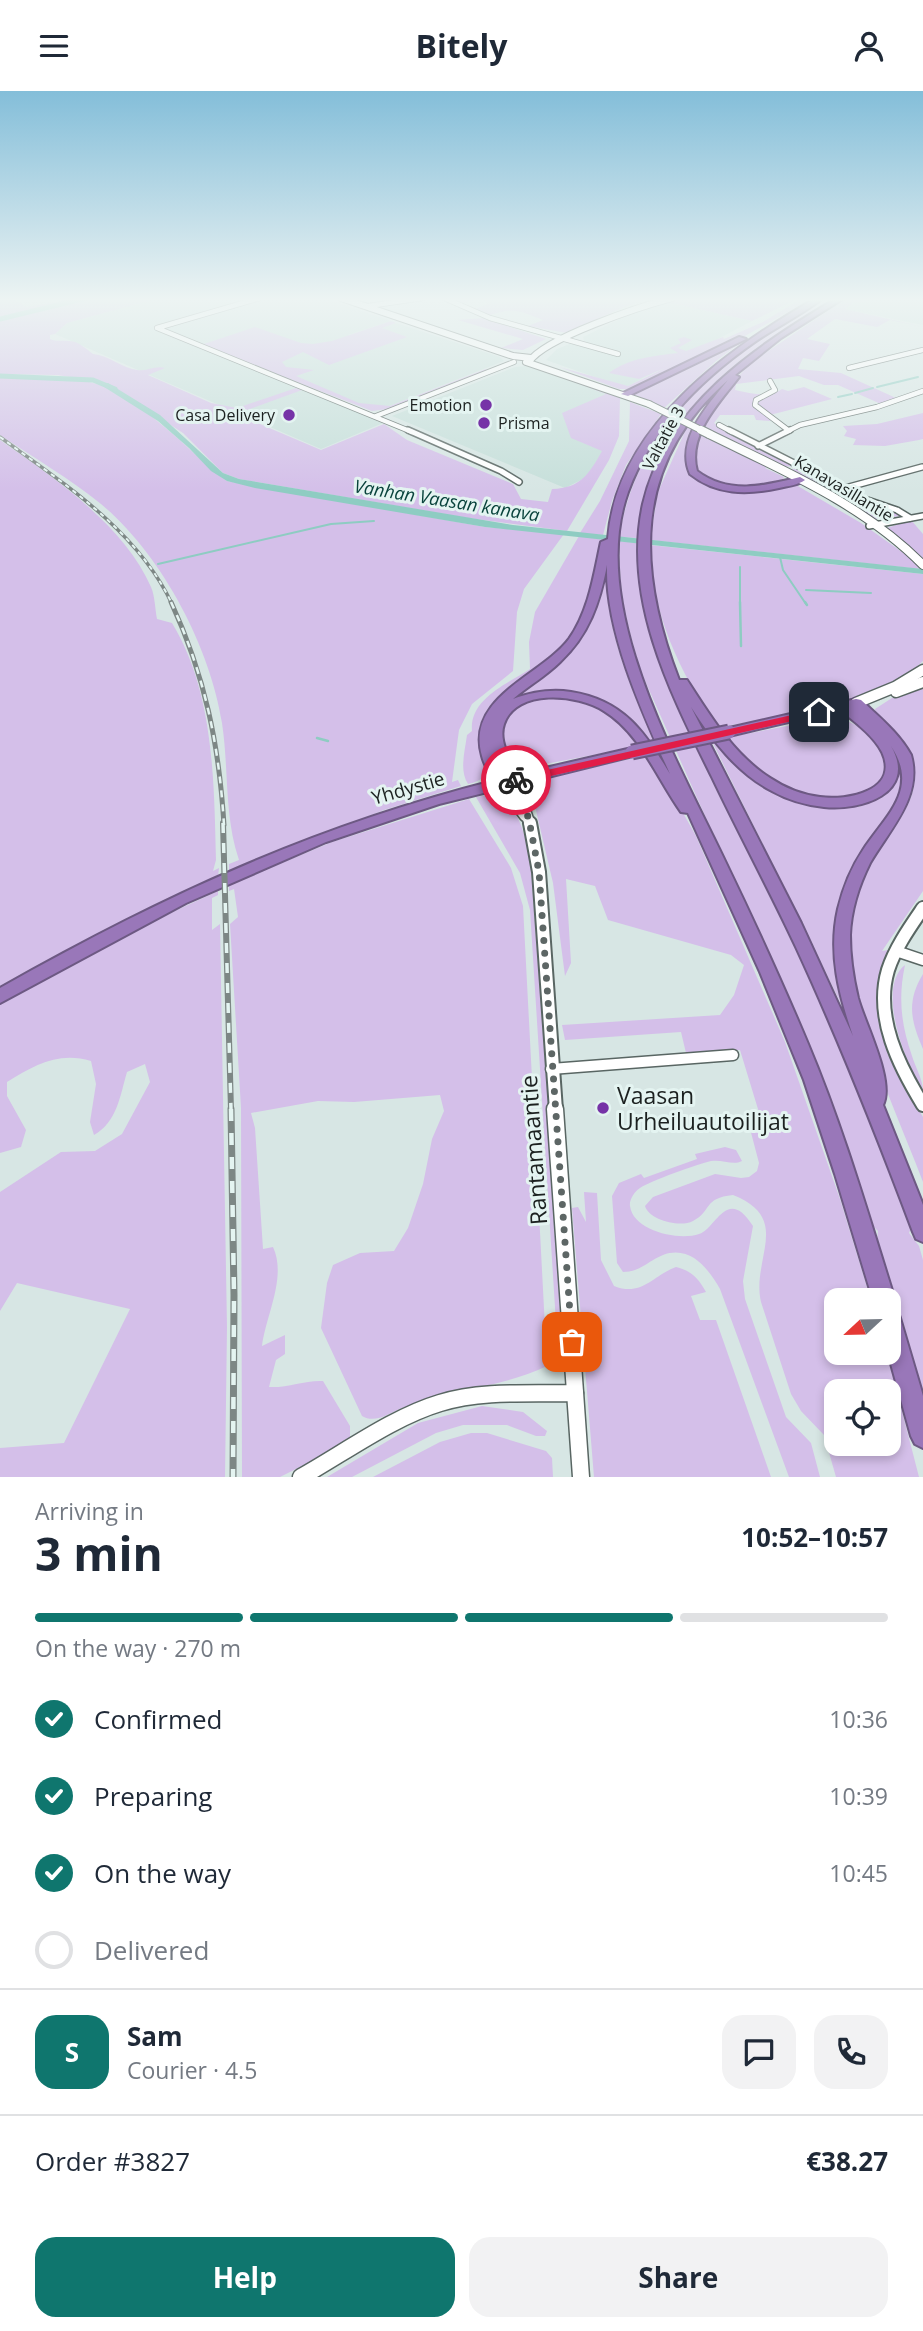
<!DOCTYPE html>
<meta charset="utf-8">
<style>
:root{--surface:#fff;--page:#f2f2f3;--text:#1f2937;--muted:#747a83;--line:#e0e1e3;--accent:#0f766e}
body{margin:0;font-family:"Open Sans",sans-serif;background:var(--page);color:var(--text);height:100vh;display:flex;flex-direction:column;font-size:26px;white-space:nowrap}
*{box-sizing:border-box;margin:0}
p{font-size:23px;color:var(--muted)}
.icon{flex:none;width:38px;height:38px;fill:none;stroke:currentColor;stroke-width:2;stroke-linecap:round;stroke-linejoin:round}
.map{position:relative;height:1386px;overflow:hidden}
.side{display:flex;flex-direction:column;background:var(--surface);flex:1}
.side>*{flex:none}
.needle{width:46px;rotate:248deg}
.controls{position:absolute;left:824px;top:1197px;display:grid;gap:14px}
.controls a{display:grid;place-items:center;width:77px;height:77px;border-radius:14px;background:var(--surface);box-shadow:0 4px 10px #0003;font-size:35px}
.pin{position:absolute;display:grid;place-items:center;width:60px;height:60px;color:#fff;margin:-30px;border-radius:14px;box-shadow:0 4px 10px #0006}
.courier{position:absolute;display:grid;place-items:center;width:70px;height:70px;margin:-35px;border:5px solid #e11d48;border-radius:50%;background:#fff;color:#222;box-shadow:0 2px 9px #0007}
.headline em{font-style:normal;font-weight:700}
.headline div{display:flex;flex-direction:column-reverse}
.headline{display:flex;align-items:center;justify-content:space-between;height:119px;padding:0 35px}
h1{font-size:46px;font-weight:700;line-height:52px}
.bar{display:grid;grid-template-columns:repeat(4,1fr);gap:10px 7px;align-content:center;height:84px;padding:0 35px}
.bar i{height:9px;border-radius:5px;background:var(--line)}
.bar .current{background:var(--accent)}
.bar p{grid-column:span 4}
.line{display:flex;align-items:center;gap:18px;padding:0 35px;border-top:2px solid var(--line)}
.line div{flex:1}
.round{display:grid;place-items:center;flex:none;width:74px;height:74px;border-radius:21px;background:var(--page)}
ol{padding:0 35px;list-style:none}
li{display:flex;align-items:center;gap:21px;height:77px}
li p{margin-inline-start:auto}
li .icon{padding:7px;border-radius:50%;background:var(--accent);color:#fff;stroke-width:4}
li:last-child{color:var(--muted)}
li i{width:38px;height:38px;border:4px solid var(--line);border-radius:50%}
.button{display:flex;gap:14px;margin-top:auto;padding:14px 35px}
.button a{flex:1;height:80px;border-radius:21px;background:var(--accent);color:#fff;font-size:28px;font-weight:700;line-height:80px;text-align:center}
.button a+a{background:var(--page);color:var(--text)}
header{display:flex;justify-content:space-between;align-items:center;height:91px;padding:0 35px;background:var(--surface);font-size:32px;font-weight:700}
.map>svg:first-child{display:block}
.built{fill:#c6dfda}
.green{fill:#d4bfe9;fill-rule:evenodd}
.water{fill:#8eccc2}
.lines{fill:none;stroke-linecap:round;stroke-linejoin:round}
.stream-far1{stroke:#8eccc2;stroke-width:2}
.stream{stroke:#8eccc2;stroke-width:2.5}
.canal{stroke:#8eccc2;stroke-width:5}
.street-far2-casing{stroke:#596663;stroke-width:6}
.street-far1-casing{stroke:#596663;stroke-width:8}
.street-casing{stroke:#596663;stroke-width:13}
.secondary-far4-casing{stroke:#596663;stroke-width:8}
.secondary-far3-casing{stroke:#596663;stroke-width:10}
.secondary-far2-casing{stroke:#596663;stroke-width:13}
.secondary-far1-casing{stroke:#596663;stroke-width:16}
.secondary-casing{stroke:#596663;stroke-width:19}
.highway-casing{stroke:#6d5983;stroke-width:4}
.street-far2{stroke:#fff;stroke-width:4.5}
.street-far1{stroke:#fff;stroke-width:5}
.street{stroke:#fff;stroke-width:10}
.secondary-far4{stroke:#fff;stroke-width:6}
.secondary-far3{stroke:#fff;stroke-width:8}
.secondary-far2{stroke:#fff;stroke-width:10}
.secondary-far1{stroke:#fff;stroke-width:12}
.secondary{stroke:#fff;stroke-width:16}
.highway{fill:#9977b9;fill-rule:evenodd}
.rail-far3-casing{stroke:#7d8785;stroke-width:3.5}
.rail-far2-casing{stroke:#7d8785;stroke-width:5}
.rail-far1-casing{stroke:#7d8785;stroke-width:6}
.rail-casing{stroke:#7d8785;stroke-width:7}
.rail-far3{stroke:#e4f4f1;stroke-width:2;stroke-dasharray:4.5;stroke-linecap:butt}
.rail-far2{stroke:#e4f4f1;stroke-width:2.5;stroke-dasharray:7;stroke-linecap:butt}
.rail-far1{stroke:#e4f4f1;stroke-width:3.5;stroke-dasharray:10;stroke-linecap:butt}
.rail{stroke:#e4f4f1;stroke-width:4.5;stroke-dasharray:12;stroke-linecap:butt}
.secondary-bridge-far1-casing{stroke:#596663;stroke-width:8;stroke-linecap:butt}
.secondary-bridge-casing{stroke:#596663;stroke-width:10;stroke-linecap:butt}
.highway-bridge-casing{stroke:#6d5983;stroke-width:17;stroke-linecap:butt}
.secondary-bridge-far1{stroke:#fff;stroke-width:6}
.secondary-bridge{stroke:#fff;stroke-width:8}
.highway-bridge{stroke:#9977b9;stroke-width:13}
.route{fill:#e11d48}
.done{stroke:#5d6665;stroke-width:7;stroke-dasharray:0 12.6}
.poi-dot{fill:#7633a7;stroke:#e4f4f1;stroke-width:2.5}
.labels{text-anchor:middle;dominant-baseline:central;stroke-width:6;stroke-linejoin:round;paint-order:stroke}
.far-poi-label{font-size:16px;fill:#1c2120;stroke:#e4f4f1;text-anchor:end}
.far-street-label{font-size:16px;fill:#1c2120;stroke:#e4f4f1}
.far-water-label{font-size:18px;font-style:italic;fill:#09433c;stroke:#e4f4f1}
.street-label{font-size:19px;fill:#1c2120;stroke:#e4f4f1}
.near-poi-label{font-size:23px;fill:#1c2120;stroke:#e4f4f1;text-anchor:start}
.near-street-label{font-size:23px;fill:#1c2120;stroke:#e4f4f1}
</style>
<header><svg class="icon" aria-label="menu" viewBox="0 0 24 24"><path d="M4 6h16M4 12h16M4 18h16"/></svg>Bitely<svg class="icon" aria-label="person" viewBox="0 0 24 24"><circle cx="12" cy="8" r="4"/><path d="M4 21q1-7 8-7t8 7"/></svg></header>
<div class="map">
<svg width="923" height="1386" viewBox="0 0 923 1386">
<rect width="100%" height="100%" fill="#d7e6e4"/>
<g class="built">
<polygon points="159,207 323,207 391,230 348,244 406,246 381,237 396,232 500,266 504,270 387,316 371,318 291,287 283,290 383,332 321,358 55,243 67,232"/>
<polygon points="881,207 923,207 923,234 845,218 853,212"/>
<polygon points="667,211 752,230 628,295 618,294 546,269 557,258 572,252 594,258 599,256 584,250 583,246 634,221"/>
<polygon points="525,275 607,303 603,360 587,386 565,397 392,325 515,276"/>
</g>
<g class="green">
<polygon points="0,207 12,207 26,216 78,207 0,226"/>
<path d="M92 207H159L67 232 55 243 50 244V248C57 251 61 249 68 250 79 250 86 258 93 263 109 264 121 277 137 279 146 281 155 274 165 277L148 284 211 312 237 317 296 297 302 299 236 323 321 359 384 333 407 349 513 393 521 408 548 411 552 398C581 397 589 383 602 360L571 347 562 322 606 303 553 283 622 305 620 307 619 345 609 369 567 440 468 427 239 388 223 382 183 342 104 291 57 284 0 283V229Z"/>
<path d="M453 207H650L622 217 567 242 528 235 543 229C521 220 514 216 490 224L474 218 491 212 480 208 462 212Z"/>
<polygon points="687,207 799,207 752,230 667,211"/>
<path d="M802 207H813L736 250 631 298H619L559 276 628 295 665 277 639 288 609 282C629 267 654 265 678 262L670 257 681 252 678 248 684 246 692 249 678 257 686 260 723 246 724 248 763 231Z"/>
<path d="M824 207H836C765 247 689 296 656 375 647 398 642 423 637 447L619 446C640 325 726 266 824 207Z"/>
<path d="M847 207H881L853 212 845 218 923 236 890 229 877 236 835 228 807 248 830 253 819 270 803 267 798 278 841 282 896 307 881 313 838 294H824L799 285 736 293 735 299C751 302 768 308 782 298L788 300 804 296 832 308 766 325 771 330 756 329 754 324H720L714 332 726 341 795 375 780 376 703 337 737 287 752 271Z"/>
<polygon points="484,227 546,248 523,259 501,257 523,248 458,229"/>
<polygon points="391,230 396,232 382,237 407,246 329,274 303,261 282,271 286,276 314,279 296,285 359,312 390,315 486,278 488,280 387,318 372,320 201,254 255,236 301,252 313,253 332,250"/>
<polygon points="746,248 716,270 664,317 634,304"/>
<path d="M0 286C31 287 67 284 97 293 125 302 153 326 174 344 192 359 207 377 227 390L485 436 564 443 524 498 517 521 513 580 472 613 459 639 452 691 458 689 461 695 384 719 229 781V773L239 769C224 725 229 678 222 632 210 555 161 463 101 413 69 387 34 367 0 344Z"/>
<polygon points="630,311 661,323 626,374 612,410 603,444 580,442 600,410 629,350"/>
<polygon points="923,322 923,348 919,349 885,355 853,354 856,348 844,345 847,340 843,335 877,333"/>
<polygon points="687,336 695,339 687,358 688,375 693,384 722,398 796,394 861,432 909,466 920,478 650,449 658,401"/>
<path d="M699 342 767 376 765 377 784 386 781 391C744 401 672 399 699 342Z"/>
<path d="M0 349C53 386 124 434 151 496 155 505 155 518 157 528L172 532C214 601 214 690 216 769L213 780 219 777 218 786 117 834 0 897Z"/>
<path d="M791 378C805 377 830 397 844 403 861 411 889 412 900 425L874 428Z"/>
<polygon points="911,429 923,443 923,468 887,437"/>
<path d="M579 445 602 448C594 487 588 533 559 563 535 587 489 599 480 635 474 659 507 684 468 693 459 679 465 660 467 644L472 640C469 608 507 593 530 578L529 551 535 521Z"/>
<path d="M620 450 637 452C640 538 676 610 714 686 741 743 770 800 797 858 840 949 876 1043 911 1137L909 1142 919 1155 923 1169V1306L877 1151 878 1140 872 1134 816 975 642 583C627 534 618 502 620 450Z"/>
<path d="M650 454 923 483V570C878 614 776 625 716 637 679 577 652 525 650 454Z"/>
<path d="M605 479C607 494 607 509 610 523 619 576 647 633 669 682 643 652 612 599 567 601 547 602 528 610 508 609 537 588 576 566 590 532 597 515 600 496 605 479Z"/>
<path d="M923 596V800L882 860 888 859 880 905 883 937 896 979 923 1026V1091C895 1017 856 939 851 859 851 849 848 837 850 828 855 806 865 783 876 764 890 737 919 713 914 679 911 653 879 642 875 618L892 607Z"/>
<path d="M549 605C593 608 613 621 641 655L524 677H515L507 668 502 629 527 610Z"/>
<path d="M834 626C860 630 904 664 880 693 872 703 857 705 846 707 795 712 757 682 725 647Z"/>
<polygon points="704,634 725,661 801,711 837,716 859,716 884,705 897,689 897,667 885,645 903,672 903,698 850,782 837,826 836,858 841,913 847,925"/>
<path d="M647 664 669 697 696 745 785 951 840 1108 871 1209H836V1262H887L919 1386H836L824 1344 801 1320 791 1303 761 1211C751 1167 793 1128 733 1104 703 1107 712 1120 693 1130 680 1137 649 1129 645 1115L653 1106 715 1083 741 1087 749 1086 757 1080 759 1072 748 1030 761 1028 740 959 686 962 681 941 565 949 562 934 720 924 734 904 744 874 731 864 608 829 595 795 566 788 571 872 565 885 553 792 531 698 534 690ZM836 1300H889V1353H836Z"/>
<path d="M493 703C519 714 523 740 530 765L565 1243 562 1259 558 1264 530 819 520 782 476 706Z"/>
<path d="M469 708 511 777 523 815 547 1275C501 1297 450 1298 402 1317 390 1322 375 1333 362 1325L321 1237 327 1192 333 1174 360 1162 394 1160 408 1137 423 1093 432 1048 444 1020 440 1004 354 1011 318 1010 251 1022 255 1037 263 1158 273 1156C287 1186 266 1224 262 1255L285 1244V1263L276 1269 269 1296C288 1297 305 1289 323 1290L350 1335V1348L342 1355 280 1386H242L241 1017 230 833 238 826 234 798 229 800V794L332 751Z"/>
<path d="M218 800V804L212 807V839L220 833 227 1236 225 1386H0V1357L64 1352 130 1218 17 1192 0 1220V1101L61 1061 95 1060 122 1043 150 991 145 973 127 981C120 1005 117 1031 94 1044L90 1031 96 993 91 970C59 960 34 974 7 991V1005L26 1039 21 1056 0 1062V913L136 838Z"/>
<path d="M905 874C898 907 901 933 912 965 916 978 923 988 923 1001 907 976 875 897 905 874Z"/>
<path d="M923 883V958C911 930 906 911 923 883Z"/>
<path d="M725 1056 736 1059 742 1070C733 1075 722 1068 711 1070 698 1073 650 1090 640 1097 634 1101 629 1109 630 1115 633 1140 679 1150 699 1143 716 1138 727 1094 753 1135L743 1190 745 1208 786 1326 811 1352 820 1386H789L720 1198C708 1177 690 1154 663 1164 648 1170 640 1181 623 1181L617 1172 612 1105 619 1092 641 1083 644 1087 697 1068 695 1063Z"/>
<path d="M584 1101 597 1102 601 1169 614 1195C642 1206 652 1185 676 1176 692 1180 698 1187 706 1201L691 1205 700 1229H716L771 1386H594L572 1117 578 1116 586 1131Z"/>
<polygon points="482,1315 523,1321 547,1340 545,1345 536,1345 507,1334 463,1334 436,1342 352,1386 327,1386 418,1332"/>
<polygon points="471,1342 487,1342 546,1360 552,1367 553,1386 373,1386 440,1351"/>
</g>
<polygon class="water" points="108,292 160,324 223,382 239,388 513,434 923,478 923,483 485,436 255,397 227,390 211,380 189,357 158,330 101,294"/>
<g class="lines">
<g class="stream-far1">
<polyline points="877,296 918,286"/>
<polyline points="855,302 873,297"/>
<polyline points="838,306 852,303"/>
<polyline points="780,466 783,479 806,513"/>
<polyline points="158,473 331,433 374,430"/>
<polyline points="740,476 740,513"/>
<polyline points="806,499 871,502"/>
</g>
<g class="stream">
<polyline points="740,511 741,555"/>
<polyline points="805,511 807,514"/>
<polyline points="317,647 328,650"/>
</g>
<g class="canal">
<polyline points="0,228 86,207"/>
<polyline points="0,285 93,289 115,298"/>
</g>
<defs>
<g id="street-far2">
<polyline points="260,207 157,237 412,341"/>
<polyline points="444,207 490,227 618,263"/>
<polyline points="368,215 423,207"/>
<polyline points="849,277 923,259"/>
<polyline points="770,290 775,299 756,309 755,314 788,339"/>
<polyline points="376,325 514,271"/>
<polyline points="719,334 732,341"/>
<polyline points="786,341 800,334 877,316 923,300"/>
</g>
<g id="street-far1">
<polyline points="408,339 501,380 519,391"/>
<polyline points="729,339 792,371 838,399 897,419 910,427"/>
<polyline points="758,355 790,339"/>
<polyline points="838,399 922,376"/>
<polyline points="869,435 923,425"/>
</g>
<g id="street">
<polyline points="896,860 923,869"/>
<polyline points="551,978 733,964"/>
</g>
<g id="secondary-far4">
<polyline points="341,207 513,265 531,267"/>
<polyline points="526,271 649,313"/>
<path d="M529 271C544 247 642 215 672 207"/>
</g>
<path id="secondary-far3" d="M709 343C784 380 863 413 923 474"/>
<g id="secondary-far2">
<polyline points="896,601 923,591"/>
<polyline points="856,612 895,596 923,579"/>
<polyline points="515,689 530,734"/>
<polyline points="501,693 525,725"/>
</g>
<g id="secondary-far1">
<polyline points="530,732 539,781 556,1019"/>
<path d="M923 817C910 836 895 857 888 879 874 926 899 975 923 1014"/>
</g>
<g id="secondary">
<polyline points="555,1018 581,1386"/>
<path d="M301 1386C344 1362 393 1326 440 1312 482 1299 531 1303 575 1302"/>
</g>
<g id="highway">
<path d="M816 207H823C803 223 778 235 756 250 701 288 651 338 628 401 587 515 677 669 725 770 754 830 782 891 808 953 843 1036 868 1123 895 1209L891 1217 897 1219 900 1227 923 1305V1357L915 1353 911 1345 888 1262 889 1209H873L835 1083 804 989 760 881 688 722 681 721C657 687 640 642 604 620 578 603 516 597 504 633 498 650 510 669 519 683L632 657 637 658 639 661 637 664 439 713 326 751 186 812 0 912V897C161 806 312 736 493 690 489 682 484 673 482 665 465 606 541 585 569 548 589 520 594 483 601 451L608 448C616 336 728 258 816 207ZM607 474C605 541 643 623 670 683 645 641 623 609 571 601 551 598 532 601 513 608 528 595 546 585 560 571 589 544 600 511 607 474Z"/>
<path d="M837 207H844L781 247 735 284 739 286C719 312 687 344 697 380 729 404 764 395 800 386L805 389C798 394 788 395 779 397 747 404 716 404 690 383 675 349 708 314 728 289 631 373 637 480 679 589H687C711 626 733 663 770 687 785 697 802 704 820 706 847 710 900 700 882 661 873 644 855 631 840 619L729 645 722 641 729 637 856 608 861 609C879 626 899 642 911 664 923 706 889 739 870 772 859 794 851 819 850 844 850 865 853 886 858 907 865 933 895 990 883 1014L923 1114V1151L916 1148 913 1141C877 1045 839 949 796 856 769 798 739 743 712 686 671 603 622 508 643 413 666 314 755 256 837 207ZM691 616C712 649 737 682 772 700 788 709 806 714 824 716 861 720 918 702 891 655 920 699 886 724 863 759 851 777 843 797 838 818 828 862 839 904 853 945L801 832Z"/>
<polygon points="739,246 746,248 628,305 621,303"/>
</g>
</defs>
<use href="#street-far2" class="street-far2-casing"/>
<use href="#street-far1" class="street-far1-casing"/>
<use href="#street" class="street-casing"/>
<use href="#secondary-far4" class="secondary-far4-casing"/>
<use href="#secondary-far3" class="secondary-far3-casing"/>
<use href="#secondary-far2" class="secondary-far2-casing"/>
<use href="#secondary-far1" class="secondary-far1-casing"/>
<use href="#secondary" class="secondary-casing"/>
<use href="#highway" class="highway-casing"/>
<use href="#street-far2" class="street-far2"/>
<use href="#street-far1" class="street-far1"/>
<use href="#street" class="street"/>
<use href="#secondary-far4" class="secondary-far4"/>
<use href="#secondary-far3" class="secondary-far3"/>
<use href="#secondary-far2" class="secondary-far2"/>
<use href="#secondary-far1" class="secondary-far1"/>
<use href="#secondary" class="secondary"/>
<use href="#highway" class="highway"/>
<defs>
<path id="rail-far3" d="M0 346C63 392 138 440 172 513"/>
<path id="rail-far2" d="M171 511C205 585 219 653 224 734"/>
<polyline id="rail-far1" points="223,732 231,1019"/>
<polyline id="rail" points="231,1018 234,1204 233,1386"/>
</defs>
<use href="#rail-far3" class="rail-far3-casing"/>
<use href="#rail-far2" class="rail-far2-casing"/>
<use href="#rail-far1" class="rail-far1-casing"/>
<use href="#rail" class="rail-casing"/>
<use href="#rail-far3" class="rail-far3"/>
<use href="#rail-far2" class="rail-far2"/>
<use href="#rail-far1" class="rail-far1"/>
<use href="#rail" class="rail"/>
<defs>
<polyline id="secondary-bridge-far1" points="649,313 705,341"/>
<polyline id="secondary-bridge" points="701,339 709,343"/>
<polyline id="highway-bridge" points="632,661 729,641"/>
</defs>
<use href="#secondary-bridge-far1" class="secondary-bridge-far1-casing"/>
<use href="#secondary-bridge" class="secondary-bridge-casing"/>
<use href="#highway-bridge" class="highway-bridge-casing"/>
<use href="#secondary-bridge-far1" class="secondary-bridge-far1"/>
<use href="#secondary-bridge" class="secondary-bridge"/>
<use href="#highway-bridge" class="highway-bridge"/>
</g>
<linearGradient id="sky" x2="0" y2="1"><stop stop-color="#84bed9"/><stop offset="0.52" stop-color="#edf4f3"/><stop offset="1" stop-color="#edf4f3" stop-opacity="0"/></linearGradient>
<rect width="923" height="401" fill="url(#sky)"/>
<polygon class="route" points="819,618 823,618 823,623 516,693 510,689 516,686"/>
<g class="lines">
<polyline class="done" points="516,689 529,729 539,781 572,1251"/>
</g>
<g class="poi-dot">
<circle cx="486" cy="314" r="7"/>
<circle cx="289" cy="324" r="7"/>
<circle cx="484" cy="332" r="7"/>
<circle cx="603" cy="1017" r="7"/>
</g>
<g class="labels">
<g class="far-poi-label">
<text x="472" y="314">Emotion</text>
<text x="275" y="324">Casa Delivery</text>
<text x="498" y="332" text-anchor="start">Prisma</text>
</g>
<g class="far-street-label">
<text transform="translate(663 347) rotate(-62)">Valtatie 3</text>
<text transform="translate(844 397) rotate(31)">Kanavasillantie</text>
</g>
<g class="far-water-label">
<text transform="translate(447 409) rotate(9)">Vanhan Vaasan kanava</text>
</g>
<g class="street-label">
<text transform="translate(408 697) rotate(-16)">Yhdystie</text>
</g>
<g class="near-poi-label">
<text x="617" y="1004">Vaasan<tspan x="617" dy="26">Urheiluautoilijat</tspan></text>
</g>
<g class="near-street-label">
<text transform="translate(533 1059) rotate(-94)">Rantamaantie</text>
</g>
</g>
</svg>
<div class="controls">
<a><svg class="needle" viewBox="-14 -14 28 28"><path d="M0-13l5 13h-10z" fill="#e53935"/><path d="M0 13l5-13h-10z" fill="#747a83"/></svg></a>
<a><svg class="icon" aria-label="locate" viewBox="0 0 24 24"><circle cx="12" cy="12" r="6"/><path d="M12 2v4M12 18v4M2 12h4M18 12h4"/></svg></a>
</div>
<div class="pin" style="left:572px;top:1251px;background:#ea580c"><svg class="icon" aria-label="bag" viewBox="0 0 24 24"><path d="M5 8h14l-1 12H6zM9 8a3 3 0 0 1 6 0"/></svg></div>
<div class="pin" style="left:819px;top:621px;background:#1f2937"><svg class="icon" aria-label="home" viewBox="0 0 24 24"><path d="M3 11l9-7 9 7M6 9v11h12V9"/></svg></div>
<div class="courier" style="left:516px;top:689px"><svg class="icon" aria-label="bike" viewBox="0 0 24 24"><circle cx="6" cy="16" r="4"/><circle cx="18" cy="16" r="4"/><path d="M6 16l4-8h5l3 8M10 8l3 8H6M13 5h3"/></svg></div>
</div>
<section class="side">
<div class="headline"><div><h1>3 min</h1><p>Arriving in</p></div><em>10:52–10:57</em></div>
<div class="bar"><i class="current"></i><i class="current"></i><i class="current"></i><i></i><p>On the way · 270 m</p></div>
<ol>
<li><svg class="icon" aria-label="check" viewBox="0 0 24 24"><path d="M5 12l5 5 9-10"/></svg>Confirmed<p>10:36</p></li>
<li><svg class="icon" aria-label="check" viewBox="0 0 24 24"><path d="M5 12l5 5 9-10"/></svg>Preparing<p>10:39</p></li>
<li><svg class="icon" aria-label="check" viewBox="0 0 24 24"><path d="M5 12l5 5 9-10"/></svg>On the way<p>10:45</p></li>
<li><i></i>Delivered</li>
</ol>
<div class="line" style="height:126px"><b class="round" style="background:var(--accent);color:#fff">S</b><div><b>Sam</b><p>Courier · 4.5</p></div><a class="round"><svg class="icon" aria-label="chat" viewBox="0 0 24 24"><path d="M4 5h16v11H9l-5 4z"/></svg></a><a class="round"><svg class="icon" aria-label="phone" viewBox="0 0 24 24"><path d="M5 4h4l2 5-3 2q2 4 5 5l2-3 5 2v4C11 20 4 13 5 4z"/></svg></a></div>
<div class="line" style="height:91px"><div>Order #3827</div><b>€38.27</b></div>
<div class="button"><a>Help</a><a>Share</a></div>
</section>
